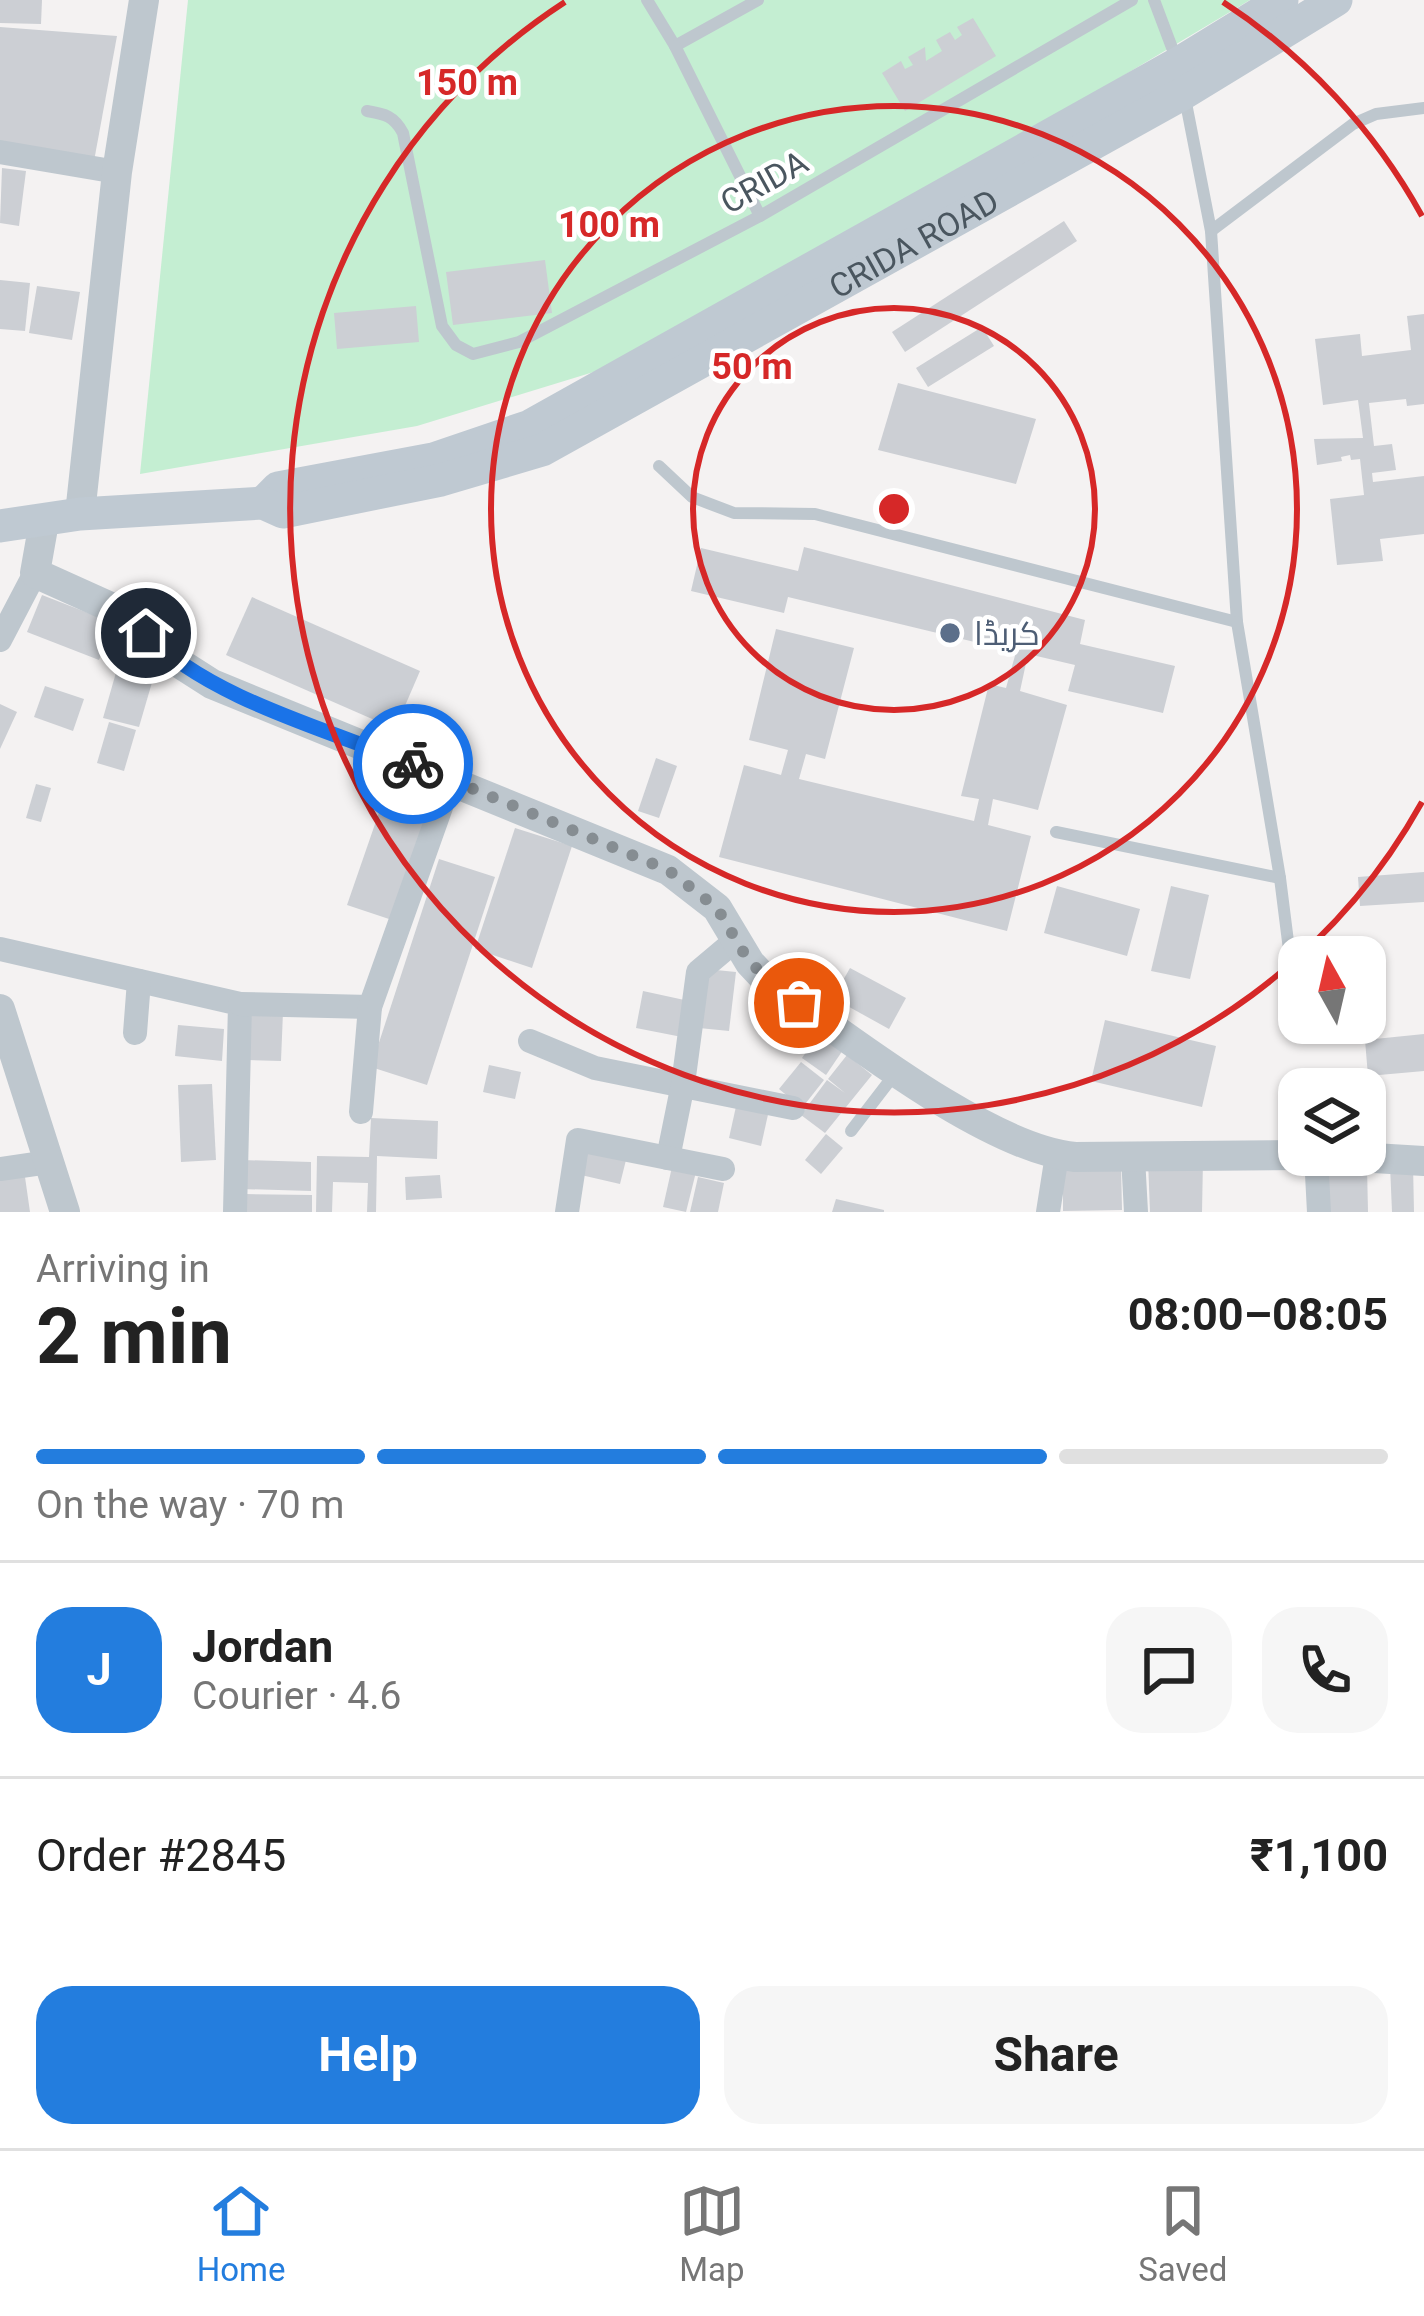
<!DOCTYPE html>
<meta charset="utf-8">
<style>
:root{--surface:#fff;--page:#f6f6f6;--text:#222;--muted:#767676;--line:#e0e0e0;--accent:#237dde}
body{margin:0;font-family:Roboto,Cairo,sans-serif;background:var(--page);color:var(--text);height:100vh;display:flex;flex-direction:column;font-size:45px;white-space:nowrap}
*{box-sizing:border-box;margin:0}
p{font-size:39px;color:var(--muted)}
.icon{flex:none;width:66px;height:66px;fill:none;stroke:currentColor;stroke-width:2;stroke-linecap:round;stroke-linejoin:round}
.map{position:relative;height:1212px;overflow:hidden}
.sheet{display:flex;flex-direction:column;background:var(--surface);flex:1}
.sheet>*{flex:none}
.needle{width:78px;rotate:352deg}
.fabs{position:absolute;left:1278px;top:936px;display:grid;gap:24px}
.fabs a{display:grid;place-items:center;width:108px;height:108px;border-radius:24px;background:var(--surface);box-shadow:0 3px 9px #0004;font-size:60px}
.pin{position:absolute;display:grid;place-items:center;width:102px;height:102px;color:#fff;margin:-51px;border:6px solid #fff;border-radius:50%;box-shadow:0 3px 12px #0007}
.courier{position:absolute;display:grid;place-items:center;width:120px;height:120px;margin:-60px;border:9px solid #1a73e8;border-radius:50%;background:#fff;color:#222;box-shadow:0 3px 15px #0007}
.head em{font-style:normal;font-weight:700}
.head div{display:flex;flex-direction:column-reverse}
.head{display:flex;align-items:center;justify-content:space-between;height:204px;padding:0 36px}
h1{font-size:78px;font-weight:700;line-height:90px}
.bar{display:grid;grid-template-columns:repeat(4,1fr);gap:18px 12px;align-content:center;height:144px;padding:0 36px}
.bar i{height:15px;border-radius:9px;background:var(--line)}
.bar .selected{background:var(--accent)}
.bar p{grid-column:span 4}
.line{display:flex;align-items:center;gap:30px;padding:0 36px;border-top:3px solid var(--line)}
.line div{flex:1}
.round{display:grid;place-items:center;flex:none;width:126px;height:126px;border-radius:36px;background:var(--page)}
.action{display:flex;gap:24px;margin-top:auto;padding:24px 36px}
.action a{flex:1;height:138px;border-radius:36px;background:var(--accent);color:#fff;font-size:48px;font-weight:700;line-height:138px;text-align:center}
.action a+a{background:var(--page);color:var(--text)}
.menu{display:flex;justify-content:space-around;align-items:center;height:168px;border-top:3px solid var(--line);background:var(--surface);font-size:33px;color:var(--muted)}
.menu a{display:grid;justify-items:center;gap:6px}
.menu .selected{color:var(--accent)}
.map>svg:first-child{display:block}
.green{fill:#c4eed2}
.building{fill:#cccfd4}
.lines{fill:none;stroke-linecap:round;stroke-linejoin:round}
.service{stroke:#bec7ce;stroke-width:12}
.minor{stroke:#bec7ce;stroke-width:24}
.tertiary{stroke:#bec7ce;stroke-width:30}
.secondary{stroke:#bfc9d2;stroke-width:33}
.done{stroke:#868d92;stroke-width:12;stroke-dasharray:0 21.6}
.route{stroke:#1a73e8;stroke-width:15}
.ring{fill:none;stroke:#d62828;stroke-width:6}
.service-dot{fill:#5c6f8a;stroke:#fff;stroke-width:4.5}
.labels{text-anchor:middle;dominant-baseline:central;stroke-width:9;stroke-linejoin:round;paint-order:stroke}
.street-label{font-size:33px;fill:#4a565f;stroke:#fff}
.service-label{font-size:33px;fill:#4e5e75;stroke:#fff;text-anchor:start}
.centre{fill:#d62828;stroke:#fff;stroke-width:6}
.ring-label{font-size:36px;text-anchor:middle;font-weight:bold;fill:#d62828;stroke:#fff;stroke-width:9;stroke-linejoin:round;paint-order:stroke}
</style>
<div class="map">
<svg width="1424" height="1212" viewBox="0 0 1424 1212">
<rect width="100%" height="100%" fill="#f4f2f2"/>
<polygon class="green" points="188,0 1250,0 972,166 623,363 417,426 140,474"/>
<g class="building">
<polygon points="0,0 42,0 41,24 0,23"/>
<polygon points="973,18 996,56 905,111 882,73 901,61 905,69 913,65 908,57 925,47 926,61 942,51 936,40 950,32 955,40 962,35 957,27"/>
<polygon points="0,27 117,36 94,161 0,144"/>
<polygon points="2,168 26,171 19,226 0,223"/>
<polygon points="1064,221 1077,241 905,352 892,332"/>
<polygon points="545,260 552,313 453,325 446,272"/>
<polygon points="0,280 30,283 25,331 0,329"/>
<polygon points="37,286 80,292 72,340 29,333"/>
<polygon points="416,306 419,342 337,349 334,313"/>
<polygon points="1424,314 1424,404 1407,406 1406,399 1369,403 1374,446 1392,444 1396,470 1372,473 1373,482 1424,476 1424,534 1380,539 1383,561 1337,565 1330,499 1364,495 1360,459 1351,460 1350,455 1341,457 1342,461 1317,465 1314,439 1363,438 1358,400 1323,405 1315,339 1360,334 1362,356 1411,350 1407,316"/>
<polygon points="982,327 994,346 928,387 916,368"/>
<polygon points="898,383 1036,419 1016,484 878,450"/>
<polygon points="804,547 1085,620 1080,644 1175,666 1163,713 1068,691 1075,665 1028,654 1020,691 1067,705 1038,810 993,799 988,825 1031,836 1007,931 719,857 744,765 781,775 788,750 749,740 776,629 854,648 825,759 806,754 799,779 974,821 979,799 961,796 989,684 1006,688 1016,652 788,597 784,613 691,591 701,548 798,571"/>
<polygon points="42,595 114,623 99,660 27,632"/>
<polygon points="252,597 420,671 395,729 226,655"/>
<polygon points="115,635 148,648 139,671 106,659"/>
<polygon points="117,669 153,679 139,727 103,718"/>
<polygon points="45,686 84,699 73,731 34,717"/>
<polygon points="0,704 17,712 0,749"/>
<polygon points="109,722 136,730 124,771 97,763"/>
<polygon points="656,758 677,766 659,818 638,811"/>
<polygon points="393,772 441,789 395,921 347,905"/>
<polygon points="36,784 51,788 41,822 26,818"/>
<polygon points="515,828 572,846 532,968 475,949"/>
<polygon points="439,859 495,877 427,1085 371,1067"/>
<polygon points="1424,872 1424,902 1360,906 1358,877"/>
<polygon points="1057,886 1140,909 1127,956 1044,933"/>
<polygon points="1171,886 1209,895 1190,979 1151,971"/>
<polygon points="850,968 906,998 889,1029 833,998"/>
<polygon points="706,969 736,972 729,1031 699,1028"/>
<polygon points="643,991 689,1001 682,1037 636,1028"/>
<polygon points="249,1011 283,1012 281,1061 247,1060"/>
<polygon points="1105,1020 1216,1046 1202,1107 1091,1081"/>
<polygon points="178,1025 224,1029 222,1061 175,1056"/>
<polygon points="819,1033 843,1050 826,1075 802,1058"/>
<polygon points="1424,1034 1424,1071 1368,1076 1365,1040"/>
<polygon points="847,1055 872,1075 825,1133 801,1115 827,1080 845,1093 828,1079"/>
<polygon points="801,1062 824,1080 802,1108 779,1089"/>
<polygon points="489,1065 521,1072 515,1099 483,1092"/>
<polygon points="212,1084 216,1160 181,1162 178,1085"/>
<polygon points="737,1102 769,1110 761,1146 729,1138"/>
<polygon points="371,1118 438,1121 437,1159 377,1156 376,1212 367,1212 368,1183 333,1182 332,1212 316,1212 317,1156 369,1157"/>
<polygon points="826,1134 843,1148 821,1174 805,1160"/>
<polygon points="588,1147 627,1156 620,1184 581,1175"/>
<polygon points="242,1160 311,1162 311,1191 241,1189"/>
<polygon points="1148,1160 1203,1160 1202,1212 1150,1212"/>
<polygon points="1413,1164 1414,1212 1392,1212 1390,1165"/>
<polygon points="1063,1165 1121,1165 1122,1210 1063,1211"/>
<polygon points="1367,1166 1368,1212 1325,1212 1324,1167"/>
<polygon points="672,1167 696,1172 686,1212 663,1207"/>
<polygon points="440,1175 442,1198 406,1200 405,1177"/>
<polygon points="25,1177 30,1212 0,1212 0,1180"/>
<polygon points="698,1177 724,1183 718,1212 690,1212"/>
<polygon points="245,1194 312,1195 312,1212 244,1212"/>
<polygon points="836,1199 884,1210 884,1212 832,1212"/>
</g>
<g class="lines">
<g class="service">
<polyline points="647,0 675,46 758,0"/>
<polyline points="1154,0 1177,61"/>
<polyline points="675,46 760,216"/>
<path d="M367 111C385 114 394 116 403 133L442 326 456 345 473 354 519 342 760 216 1132 0"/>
<polyline points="1211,231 1353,124 1376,114 1424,108"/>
<polyline points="659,466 692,497 734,513 815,514 1237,622 1211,231 1185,98"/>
<polyline points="1237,622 1280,878 1298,1021"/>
<polyline points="1056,832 1280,878"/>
<polyline points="851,1131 894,1075"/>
</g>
<g class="minor">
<polyline points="0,152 117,172"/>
<polyline points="0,640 35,573"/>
<polyline points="0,949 240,1004 235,1212"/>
<polyline points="240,1004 370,1007"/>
<polyline points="135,1033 139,981"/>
<polyline points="530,1041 595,1068 793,1108"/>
<polyline points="361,1112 370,1007 451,779"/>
<polyline points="1316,1155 1319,1212"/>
<polyline points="1133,1157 1136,1212"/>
<polyline points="668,1158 683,1084 698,972 736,940"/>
<polyline points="0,1169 49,1162"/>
<polyline points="567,1212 578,1140 723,1169"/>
<polyline points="1048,1212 1057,1155"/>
</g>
<g class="tertiary">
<polyline points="80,514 117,172 144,0"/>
<path d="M44 522 35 573 117 610 165 654 212 684 668 870 717 908 750 963 766 980C842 1033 986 1148 1075 1157L1299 1155"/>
<polyline points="0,1009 65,1212"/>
<polyline points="1324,1155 1424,1161"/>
</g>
<g class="secondary">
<polyline points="263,503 278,488 433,459 530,426 1179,63 1282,0"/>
<path id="s1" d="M0 526 80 514 263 503 283 512 441 480 542 450 1184 93 1336 0"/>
</g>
</g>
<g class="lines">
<polyline class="done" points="413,764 668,870 717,908 750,963 799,1003"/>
<path class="route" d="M146 633C205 697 331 731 413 764"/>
</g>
<g class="ring">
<circle cx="894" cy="509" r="201"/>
<circle cx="894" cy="509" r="403"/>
<path d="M1422 802A604 604 0 1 1 565 2M1223 2A604 604 0 0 1 1422 216"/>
</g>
<circle class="service-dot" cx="950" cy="633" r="12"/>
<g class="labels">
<g class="street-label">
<text transform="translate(764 182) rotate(-29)">CRIDA</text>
<text stroke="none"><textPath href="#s1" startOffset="978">CRIDA ROAD</textPath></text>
</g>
<g class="service-label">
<text x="974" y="633">کریڈا</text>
</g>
</g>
<circle cx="894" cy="509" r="18" class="centre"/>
<g class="ring-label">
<text x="467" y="95">150 m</text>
<text x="609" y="237">100 m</text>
<text x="752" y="379">50 m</text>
</g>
</svg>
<div class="fabs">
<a><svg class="needle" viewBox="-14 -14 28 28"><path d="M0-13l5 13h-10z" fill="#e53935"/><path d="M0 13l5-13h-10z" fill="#767676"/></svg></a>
<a><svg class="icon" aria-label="layers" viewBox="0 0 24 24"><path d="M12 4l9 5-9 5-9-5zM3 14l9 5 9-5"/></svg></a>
</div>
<div class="pin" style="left:799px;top:1003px;background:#ea580c"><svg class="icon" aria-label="bag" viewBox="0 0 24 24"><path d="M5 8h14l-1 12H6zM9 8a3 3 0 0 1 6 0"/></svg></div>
<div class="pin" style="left:146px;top:633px;background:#1f2937"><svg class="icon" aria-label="home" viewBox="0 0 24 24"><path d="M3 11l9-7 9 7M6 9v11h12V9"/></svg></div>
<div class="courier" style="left:413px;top:764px"><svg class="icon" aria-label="bike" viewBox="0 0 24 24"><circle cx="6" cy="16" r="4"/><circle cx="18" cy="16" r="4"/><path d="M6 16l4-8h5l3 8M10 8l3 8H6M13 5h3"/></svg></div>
</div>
<section class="sheet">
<div class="head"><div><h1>2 min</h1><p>Arriving in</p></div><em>08:00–08:05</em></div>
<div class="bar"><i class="selected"></i><i class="selected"></i><i class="selected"></i><i></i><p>On the way · 70 m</p></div>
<div class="line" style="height:216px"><b class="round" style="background:var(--accent);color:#fff">J</b><div><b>Jordan</b><p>Courier · 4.6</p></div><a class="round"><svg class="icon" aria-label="chat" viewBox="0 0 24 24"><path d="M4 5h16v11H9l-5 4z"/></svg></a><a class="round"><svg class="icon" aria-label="phone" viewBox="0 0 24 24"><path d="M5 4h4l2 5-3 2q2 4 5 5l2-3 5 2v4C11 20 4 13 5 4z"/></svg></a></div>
<div class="line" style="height:156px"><div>Order #2845</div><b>₹1,100</b></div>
<div class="action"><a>Help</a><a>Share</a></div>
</section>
<nav class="menu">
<a class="selected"><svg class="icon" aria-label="home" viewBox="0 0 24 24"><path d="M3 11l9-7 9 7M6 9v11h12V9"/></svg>Home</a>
<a><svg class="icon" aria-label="map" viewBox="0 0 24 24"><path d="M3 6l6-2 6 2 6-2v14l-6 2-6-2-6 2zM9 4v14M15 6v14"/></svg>Map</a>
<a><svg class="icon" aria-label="saved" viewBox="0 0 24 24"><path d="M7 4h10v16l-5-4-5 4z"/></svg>Saved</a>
</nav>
